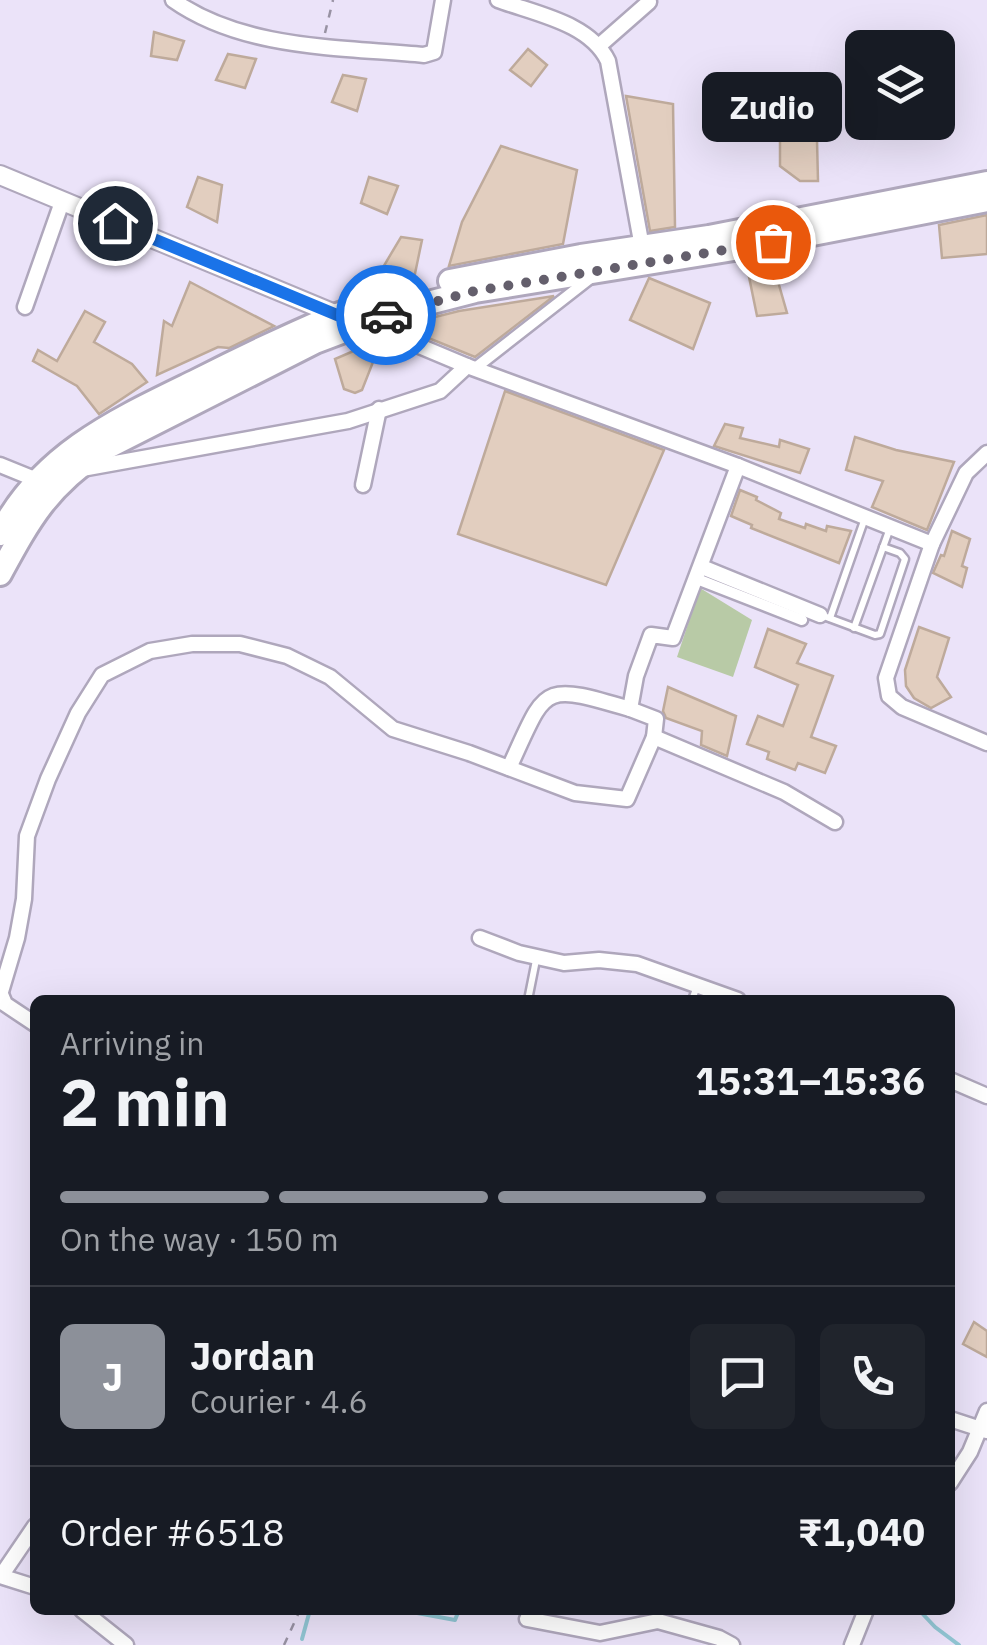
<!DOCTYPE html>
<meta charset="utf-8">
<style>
:root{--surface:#171b24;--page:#20242c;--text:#f1f3f6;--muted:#9ea1a6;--line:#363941;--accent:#8c9099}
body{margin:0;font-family:"IBM Plex Sans",sans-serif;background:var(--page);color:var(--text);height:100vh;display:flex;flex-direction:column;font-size:38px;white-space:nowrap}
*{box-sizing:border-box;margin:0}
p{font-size:32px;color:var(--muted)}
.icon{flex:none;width:55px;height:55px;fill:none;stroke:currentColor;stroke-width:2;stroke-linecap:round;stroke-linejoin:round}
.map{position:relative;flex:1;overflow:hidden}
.drawer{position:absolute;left:30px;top:995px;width:925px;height:620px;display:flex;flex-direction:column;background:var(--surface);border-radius:15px;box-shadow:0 10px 40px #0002}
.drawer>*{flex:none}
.fabs{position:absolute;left:845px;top:30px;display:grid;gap:20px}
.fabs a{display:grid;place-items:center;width:110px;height:110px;border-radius:15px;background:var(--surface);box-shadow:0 10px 40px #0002;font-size:50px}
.pin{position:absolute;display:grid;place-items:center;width:85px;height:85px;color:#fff;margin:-42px;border:5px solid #fff;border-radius:50%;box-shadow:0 2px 10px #0007}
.courier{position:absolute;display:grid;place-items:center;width:100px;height:100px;margin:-50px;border:8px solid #1a73e8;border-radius:50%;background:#fff;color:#222;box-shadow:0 2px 12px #0007}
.bubble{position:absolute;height:70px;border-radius:15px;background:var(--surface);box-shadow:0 10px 40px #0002;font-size:32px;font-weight:700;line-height:70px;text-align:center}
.summary em{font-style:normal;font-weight:700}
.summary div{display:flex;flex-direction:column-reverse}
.summary{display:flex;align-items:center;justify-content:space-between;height:170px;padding:0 30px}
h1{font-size:65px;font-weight:700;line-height:75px}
.bar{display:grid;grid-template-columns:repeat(4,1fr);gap:15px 10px;align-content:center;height:120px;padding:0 30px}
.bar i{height:12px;border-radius:8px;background:var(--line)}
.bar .active{background:var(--accent)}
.bar p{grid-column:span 4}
.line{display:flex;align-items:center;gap:25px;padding:0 30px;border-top:2px solid var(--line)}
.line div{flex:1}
.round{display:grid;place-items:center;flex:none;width:105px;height:105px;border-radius:15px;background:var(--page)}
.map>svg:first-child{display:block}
.green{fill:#b8caa6}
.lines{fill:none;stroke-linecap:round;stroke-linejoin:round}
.stream{stroke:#91c5d3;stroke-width:4}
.building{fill:#e2cebf;stroke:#beaa9b;stroke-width:2.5}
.service-casing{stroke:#afa7bc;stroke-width:11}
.pedestrian-casing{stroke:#afa7bc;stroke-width:15}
.minor-casing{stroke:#afa7bc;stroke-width:19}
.secondary-casing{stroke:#afa7bc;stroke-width:22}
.trunk-casing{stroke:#afa7bc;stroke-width:28}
.path{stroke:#9892a3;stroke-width:2.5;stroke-dasharray:8 8;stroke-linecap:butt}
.service{stroke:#fff;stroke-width:6}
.pedestrian{stroke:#fff;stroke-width:10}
.minor{stroke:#fff;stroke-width:14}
.secondary{stroke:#fff;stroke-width:18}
.trunk{stroke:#fff;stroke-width:22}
.done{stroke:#645f6c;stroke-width:10;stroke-dasharray:0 18}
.route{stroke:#1a73e8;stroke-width:12}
</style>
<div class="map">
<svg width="987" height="1645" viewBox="0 0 987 1645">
<rect width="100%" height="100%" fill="#ebe3f9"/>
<polygon class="green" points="700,588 752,620 733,677 677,657"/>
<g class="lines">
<g class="stream">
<polyline points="401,1610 455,1620 459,1610"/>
<polyline points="919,1610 935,1627 959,1645"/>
<polyline points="302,1639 310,1610"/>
</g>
</g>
<g class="building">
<polygon points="154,32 184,41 177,60 151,56"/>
<polygon points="528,49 547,65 531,86 510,70"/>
<polygon points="228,54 256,59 245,88 216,80"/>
<polygon points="343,75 366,79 357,111 332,102"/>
<polygon points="626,96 673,104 675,227 650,231"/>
<polygon points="780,140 817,140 818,181 800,181 780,166"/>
<polygon points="501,146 577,170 563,244 449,266 462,222"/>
<polygon points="198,177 222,185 217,222 187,207"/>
<polygon points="369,177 398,186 387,214 361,203"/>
<polygon points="987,215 987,254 942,258 939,225"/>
<polygon points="401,237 422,240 412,288 382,269"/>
<polygon points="773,264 787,313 757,316 747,267"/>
<polygon points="649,278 710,303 693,349 630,320"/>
<polygon points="190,282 274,326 229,348 218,347 157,375 164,321 172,326"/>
<polygon points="554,296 475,357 399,326 459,311"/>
<polygon points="85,311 105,322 94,342 132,364 147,382 99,414 77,386 33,361 38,350 57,361"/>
<polygon points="372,343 375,357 362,390 355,393 344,389 335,359"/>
<polygon points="505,391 664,450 606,585 458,534"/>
<polygon points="725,424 743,428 740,438 779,447 780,440 809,449 800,473 714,446"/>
<polygon points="855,437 896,450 954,462 927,530 872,507 883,481 846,470"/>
<polygon points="740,490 757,497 756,500 781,513 779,519 805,528 806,524 826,531 827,526 851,531 839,563 751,528 752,525 731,516"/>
<polygon points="952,531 970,539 962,566 967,568 962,587 933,573 941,555 944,556"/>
<polygon points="919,627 949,638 937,677 951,697 931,708 914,698 906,686 905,670"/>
<polygon points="768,629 806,644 797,663 833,676 811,737 836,746 825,773 798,763 795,770 767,759 769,752 747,744 758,716 783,726 798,685 755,667"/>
<polygon points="668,687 736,716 727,756 701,745 702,731 666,718 663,711"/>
<polygon points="974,1322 987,1331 987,1357 963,1344"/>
</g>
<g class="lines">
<defs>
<g id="service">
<polyline points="821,615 875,635 880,634 905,559 900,553 883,547"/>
<polyline points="830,618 865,518"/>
<polyline points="854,628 890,528"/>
<polyline points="528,1000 536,960"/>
<polyline points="692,1000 697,986"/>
</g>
<g id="pedestrian">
<polyline points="474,369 593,276"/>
<polyline points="697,579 802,620"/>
</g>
<g id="minor">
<path d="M173 0C244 50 341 47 424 55L434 52 443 0"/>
<path d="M498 0C536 14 590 23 608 61L642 247"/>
<polyline points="600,45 649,2"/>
<polyline points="25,307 62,202"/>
<polyline points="362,322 467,366 738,466 932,544 966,473 987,453"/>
<polyline points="0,465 37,480"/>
<polyline points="82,469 348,421 440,391 467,366"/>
<polyline points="363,485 379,409"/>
<polyline points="932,544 886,678 889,696 902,707 987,743"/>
<polyline points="702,567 820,615"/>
<polyline points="654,737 656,719 630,709 636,676 651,635 673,638 738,466"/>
<path d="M509 768C547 686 539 682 630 709"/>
<polyline points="480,938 519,953 564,963 599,960 637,964 738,1000"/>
<polyline points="0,992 5,1004 35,1024"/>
<polyline points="0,995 17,938 24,899 27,836 48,779 78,713 102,675 150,651 192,644 240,644 287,656 330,677 393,729 469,753 575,793 627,799 654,737 784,792 835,822"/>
<polyline points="950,1080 987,1096"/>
<polyline points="950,1419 987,1431"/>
<polyline points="950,1483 970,1452 987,1411"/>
<polyline points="0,1576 35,1587"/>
<polyline points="1,1576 35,1526"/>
<polyline points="82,1610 126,1645"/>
<polyline points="527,1619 600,1633 658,1621 719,1638 732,1645"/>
<polyline points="852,1645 866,1610"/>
</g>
<polyline id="secondary" points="0,175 337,315"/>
<g id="trunk">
<polyline points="450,281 581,256 709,237 987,183"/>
<path d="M0 534C41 454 116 420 194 382 239 359 285 337 332 317 351 309 371 305 390 298"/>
<path d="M0 574C31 517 47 488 102 450L315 342 397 311 475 291 740 248 987 200"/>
</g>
</defs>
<use href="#service" class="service-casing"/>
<use href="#pedestrian" class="pedestrian-casing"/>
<use href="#minor" class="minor-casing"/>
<use href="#secondary" class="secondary-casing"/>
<use href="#trunk" class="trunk-casing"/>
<g class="path">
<polyline points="325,33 333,0"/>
<polyline points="284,1645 300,1610"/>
</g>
<use href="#service" class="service"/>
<use href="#pedestrian" class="pedestrian"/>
<use href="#minor" class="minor"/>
<use href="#secondary" class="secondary"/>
<use href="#trunk" class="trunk"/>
</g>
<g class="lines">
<polyline class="done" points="386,315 475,291 773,242"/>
<polyline class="route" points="115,223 337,315 366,324 386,315"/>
</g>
</svg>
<div class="fabs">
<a><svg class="icon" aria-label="layers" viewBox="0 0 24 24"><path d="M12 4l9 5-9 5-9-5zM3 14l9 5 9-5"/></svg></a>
</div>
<div class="pin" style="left:773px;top:242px;background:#ea580c"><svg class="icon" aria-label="bag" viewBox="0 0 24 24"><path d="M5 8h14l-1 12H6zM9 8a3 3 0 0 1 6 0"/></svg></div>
<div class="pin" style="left:115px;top:223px;background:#1f2937"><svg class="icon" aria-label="home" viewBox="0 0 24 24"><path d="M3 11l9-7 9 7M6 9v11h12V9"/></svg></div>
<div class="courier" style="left:386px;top:315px"><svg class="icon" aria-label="car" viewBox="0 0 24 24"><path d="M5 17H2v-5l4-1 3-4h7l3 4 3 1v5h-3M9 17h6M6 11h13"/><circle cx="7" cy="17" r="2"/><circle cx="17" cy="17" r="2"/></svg></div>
<div class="bubble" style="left:702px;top:72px;width:140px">Zudio</div>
<section class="drawer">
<div class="summary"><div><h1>2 min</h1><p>Arriving in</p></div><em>15:31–15:36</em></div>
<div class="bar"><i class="active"></i><i class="active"></i><i class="active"></i><i></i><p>On the way · 150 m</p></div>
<div class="line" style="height:180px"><b class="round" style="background:var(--accent);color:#fff">J</b><div><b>Jordan</b><p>Courier · 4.6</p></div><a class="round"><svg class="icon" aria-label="chat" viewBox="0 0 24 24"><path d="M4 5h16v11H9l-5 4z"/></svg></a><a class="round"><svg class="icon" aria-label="phone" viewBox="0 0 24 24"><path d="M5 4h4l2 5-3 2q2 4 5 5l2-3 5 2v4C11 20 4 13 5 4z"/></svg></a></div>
<div class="line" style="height:130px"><div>Order #6518</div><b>₹1,040</b></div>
</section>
</div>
